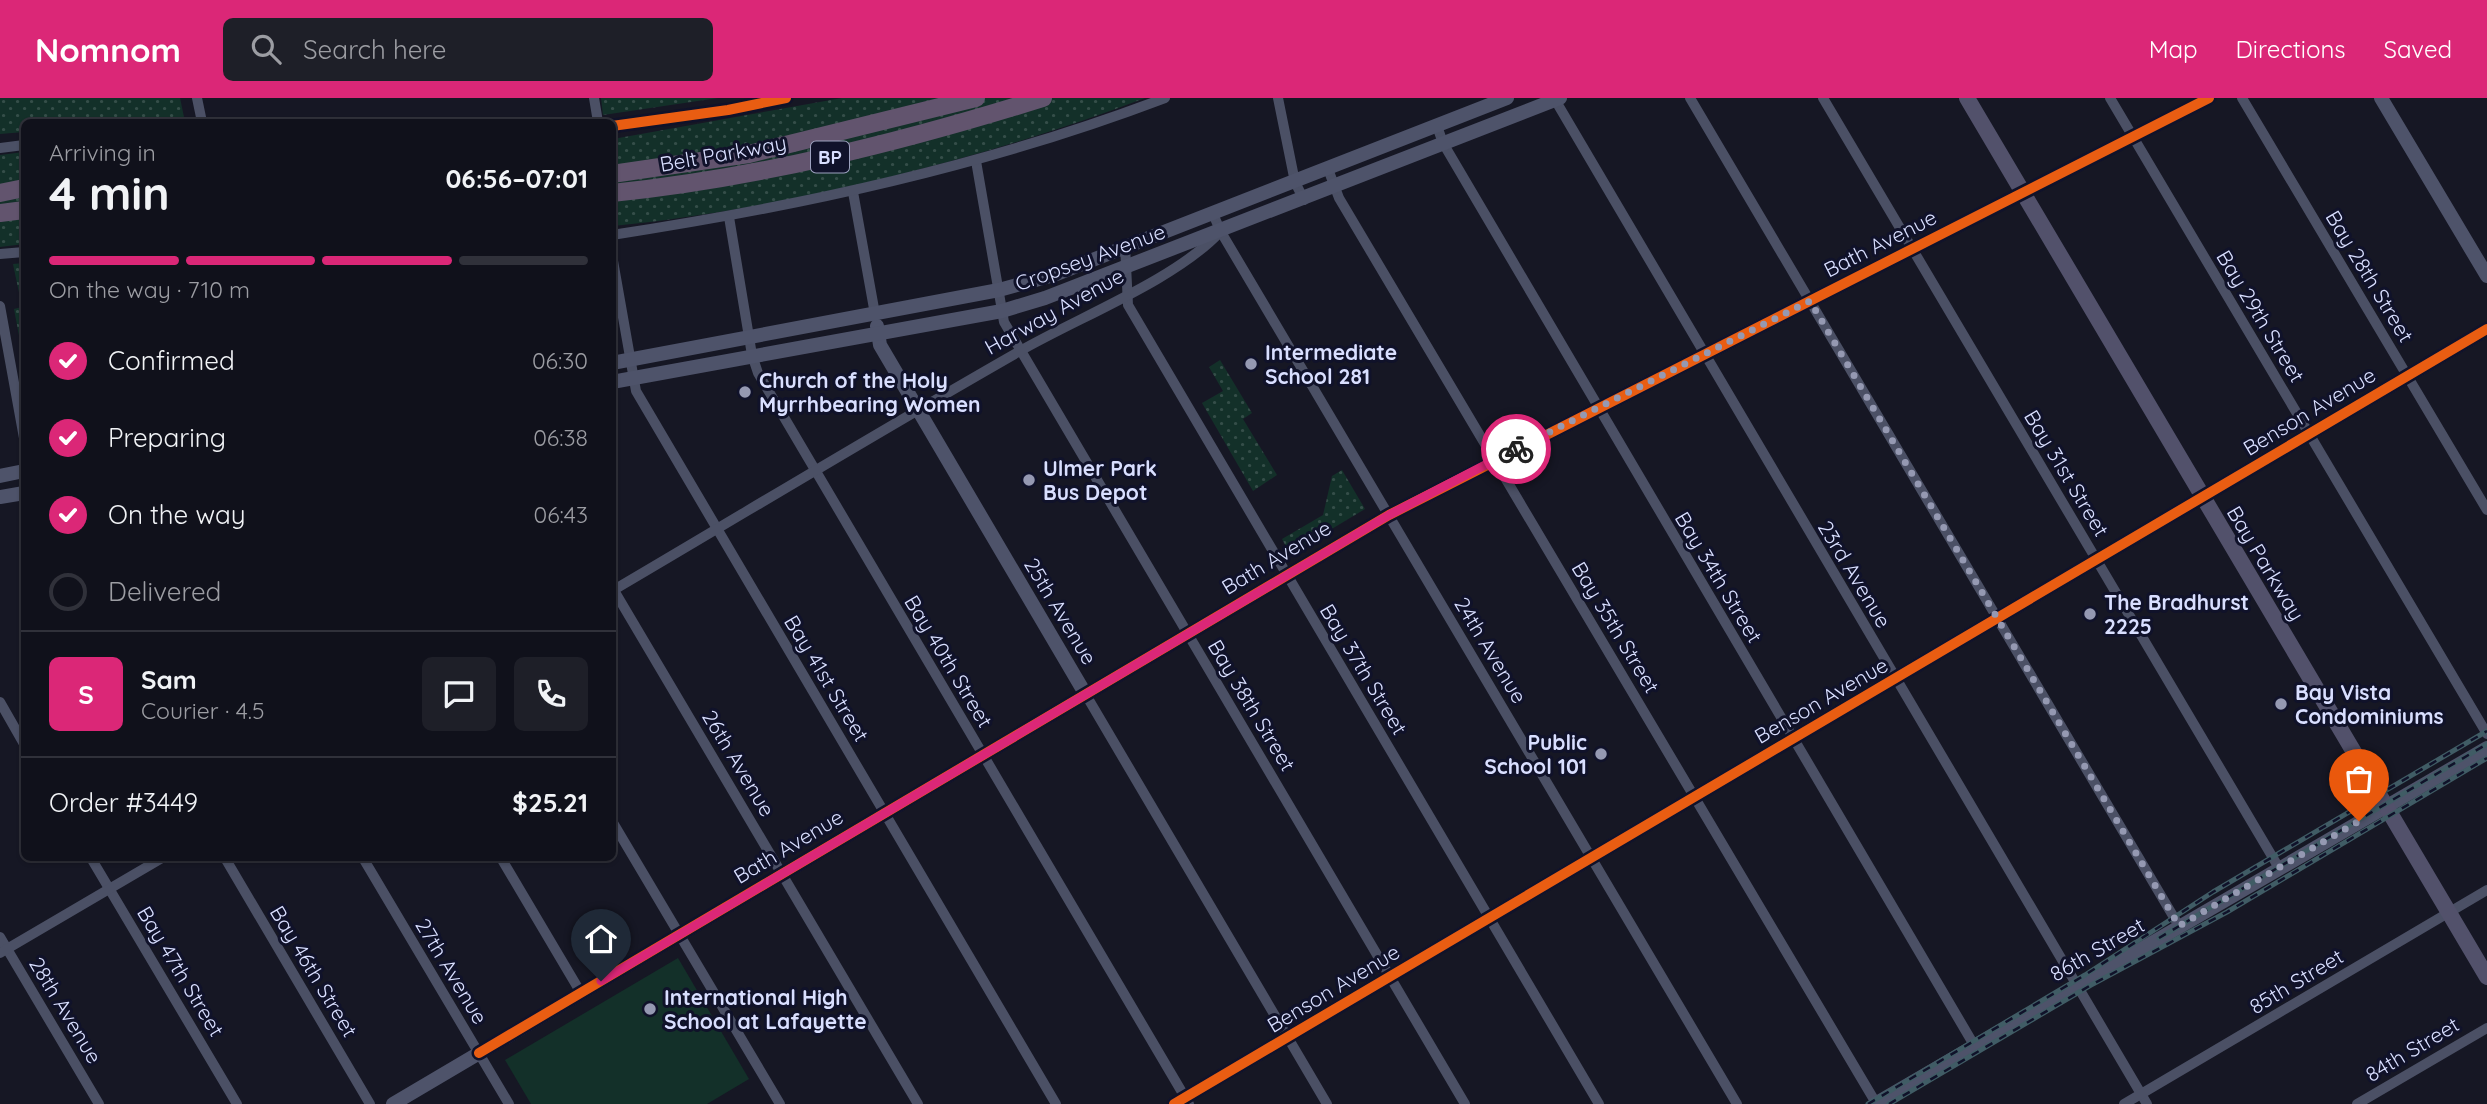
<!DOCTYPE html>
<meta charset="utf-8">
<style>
:root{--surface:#10111b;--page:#1e1f28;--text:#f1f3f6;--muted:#9c9da3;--line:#30313a;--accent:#db2777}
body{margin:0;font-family:Quicksand,sans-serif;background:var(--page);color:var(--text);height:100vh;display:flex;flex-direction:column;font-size:26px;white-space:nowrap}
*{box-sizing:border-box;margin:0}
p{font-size:23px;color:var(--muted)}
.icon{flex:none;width:38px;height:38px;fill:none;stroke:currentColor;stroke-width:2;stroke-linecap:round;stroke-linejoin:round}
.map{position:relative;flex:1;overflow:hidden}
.drawer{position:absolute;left:21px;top:21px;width:595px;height:742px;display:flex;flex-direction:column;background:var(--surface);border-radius:10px;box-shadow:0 2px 5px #0004,0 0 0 2px var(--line)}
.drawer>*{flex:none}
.pin{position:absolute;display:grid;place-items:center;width:60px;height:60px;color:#fff;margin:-72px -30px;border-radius:50% 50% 50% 0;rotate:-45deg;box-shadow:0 0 7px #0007}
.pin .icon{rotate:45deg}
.courier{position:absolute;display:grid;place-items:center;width:70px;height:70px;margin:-35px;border:5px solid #db2777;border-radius:50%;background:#fff;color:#222;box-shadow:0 2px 9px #0007}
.summary em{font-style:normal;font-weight:700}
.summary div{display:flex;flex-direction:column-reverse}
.summary{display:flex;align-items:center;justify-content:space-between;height:119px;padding:0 28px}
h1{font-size:46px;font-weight:700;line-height:52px}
.bar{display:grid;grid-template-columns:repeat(4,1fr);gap:10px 7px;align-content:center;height:84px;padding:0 28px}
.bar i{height:9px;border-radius:5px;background:var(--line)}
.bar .active{background:var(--accent)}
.bar p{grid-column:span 4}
.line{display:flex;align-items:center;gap:18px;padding:0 28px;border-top:2px solid var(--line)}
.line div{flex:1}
.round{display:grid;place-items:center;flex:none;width:74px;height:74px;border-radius:10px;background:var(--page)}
ol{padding:0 28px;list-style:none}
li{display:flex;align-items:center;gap:21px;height:77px}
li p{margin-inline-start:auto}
li .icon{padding:7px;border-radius:50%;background:var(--accent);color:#fff;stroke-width:4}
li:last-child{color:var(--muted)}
li i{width:38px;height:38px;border:4px solid var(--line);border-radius:50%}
header{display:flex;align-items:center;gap:42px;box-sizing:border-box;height:98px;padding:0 35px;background:var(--accent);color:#fff}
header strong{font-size:33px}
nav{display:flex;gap:38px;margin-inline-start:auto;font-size:24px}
.search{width:490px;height:63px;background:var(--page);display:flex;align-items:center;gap:18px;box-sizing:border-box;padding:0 24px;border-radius:10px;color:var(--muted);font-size:26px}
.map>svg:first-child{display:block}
.green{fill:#133029}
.park{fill:url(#park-dots)}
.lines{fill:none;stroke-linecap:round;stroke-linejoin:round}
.street{stroke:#4b5065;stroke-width:10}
.secondary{stroke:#4e536a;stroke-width:14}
.primary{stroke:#52516b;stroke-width:16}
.highway{stroke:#62546e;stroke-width:18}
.rail-casing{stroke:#405c65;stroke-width:5}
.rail{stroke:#10122a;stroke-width:2.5;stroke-dasharray:8;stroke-linecap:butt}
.cycleway-casing{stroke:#10122a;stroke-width:15}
.cycleway{stroke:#e95d12;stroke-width:10}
.done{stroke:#9599b2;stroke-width:7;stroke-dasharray:0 12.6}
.route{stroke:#db2777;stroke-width:9}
.poi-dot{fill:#9599b2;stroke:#10122a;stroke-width:2.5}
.labels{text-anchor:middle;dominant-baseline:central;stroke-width:6;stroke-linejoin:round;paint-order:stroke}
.shield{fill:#10122a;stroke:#9da2bf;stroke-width:2}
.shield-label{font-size:19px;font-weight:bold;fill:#d9dfff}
.street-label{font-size:21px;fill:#d9dfff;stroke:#10122a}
.poi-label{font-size:21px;font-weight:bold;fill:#d9dfff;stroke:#10122a;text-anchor:start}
</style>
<header>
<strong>Nomnom</strong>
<div class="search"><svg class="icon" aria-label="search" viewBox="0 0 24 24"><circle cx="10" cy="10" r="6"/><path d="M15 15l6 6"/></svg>Search here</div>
<nav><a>Map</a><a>Directions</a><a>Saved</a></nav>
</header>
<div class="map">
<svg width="2487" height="1006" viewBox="0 0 2487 1006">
<defs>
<pattern id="park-dots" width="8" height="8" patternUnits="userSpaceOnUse" patternTransform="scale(1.75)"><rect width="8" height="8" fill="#133029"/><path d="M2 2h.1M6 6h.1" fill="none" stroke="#354e49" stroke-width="1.8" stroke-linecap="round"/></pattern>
</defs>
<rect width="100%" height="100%" fill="#161724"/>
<polygon class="green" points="678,860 749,981 707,1006 531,1006 505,962"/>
<g class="park">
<polygon points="0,0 180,0 185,24 24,24 24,34 0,36"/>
<polygon points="601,0 718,0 603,17"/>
<path d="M842 0H1145C979 63 788 110 613 128V41Z"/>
<polygon points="24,54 24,146 0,149 0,57"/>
<polygon points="24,165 24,264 14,211 22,209 13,166"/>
<polygon points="1220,262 1252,315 1243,321 1277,377 1253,393 1202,305 1223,293 1209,269"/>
<polygon points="1342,372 1365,411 1290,456 1282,441 1323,417 1332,378"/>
</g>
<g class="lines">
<g class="street">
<polyline points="197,0 202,24"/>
<polyline points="594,0 598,24"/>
<polyline points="1278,0 1295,84 1304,102"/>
<polyline points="1554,0 2147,1006"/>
<polyline points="1690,0 2179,828"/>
<polyline points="1823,0 2279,770"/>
<polyline points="2110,0 2487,636"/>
<polyline points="2242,0 2487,412"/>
<polyline points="612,28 728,12 786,0"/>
<polyline points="1437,28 1443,45 1974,947"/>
<polyline points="0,50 24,47"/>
<polyline points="976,63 1004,224 1465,1006"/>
<polyline points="1328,71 1339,100 1876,1005"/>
<polyline points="853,94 875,216"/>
<polyline points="1213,116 1221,134 1737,1006"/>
<polyline points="729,119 752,257 758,275 1189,1006"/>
<path d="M612 137C801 108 986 68 1165 0"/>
<polyline points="1125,147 1128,207 1599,1006"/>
<polyline points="0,156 24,154"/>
<polyline points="612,157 636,293 1056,1006"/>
<polyline points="0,208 24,340"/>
<polyline points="612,489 918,1006"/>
<path d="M612 493C748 413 883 331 1020 253 1079 219 1175 182 1220 134"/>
<polyline points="1086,597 1327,1006"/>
<polyline points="0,604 24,646"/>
<polyline points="612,723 780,1006"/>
<polyline points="91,760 237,1006"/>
<polyline points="225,760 370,1006"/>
<polyline points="363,760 509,1006"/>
<polyline points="501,760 581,895"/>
<polyline points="0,839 99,1006"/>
<polyline points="0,855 162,760"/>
<polyline points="2124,1006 2487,792"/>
<polyline points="2357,1006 2487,930"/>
</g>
<g class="secondary">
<polyline points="2381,0 2487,178"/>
<polyline points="877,228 880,247 1086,597"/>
<polyline points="612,265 999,192 1054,177 1507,0"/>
<polyline points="612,284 1002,213 1045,200 1560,0"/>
<polyline points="0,378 24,373"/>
<polyline points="0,399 24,395"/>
<polyline points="393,1006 1389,417 2209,0"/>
<polyline points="1174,1006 2487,231"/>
<polyline points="1875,1006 2487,650"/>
</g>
<polyline class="primary" points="1967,0 2487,879"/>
<g class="highway">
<polyline points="612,76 749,56 976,0"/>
<polyline points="0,95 24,90"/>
<path d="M612 95C759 80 902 44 1043 0"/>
<polyline points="0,115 24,112"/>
</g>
<defs>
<g id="rail">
<polyline points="2159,840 2487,646"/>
<polyline points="1868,1006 2085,877 2213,794 2487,633"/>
<polyline points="1889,1006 2091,887 2227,814 2487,660"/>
</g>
</defs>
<use href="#rail" class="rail-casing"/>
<use href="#rail" class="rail"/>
<defs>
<g id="cycleway">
<polyline points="612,28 728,12 786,0"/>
<polyline points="479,955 1389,417 2209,0"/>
<polyline points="1174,1006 2487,231"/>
</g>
</defs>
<use href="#cycleway" class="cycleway-casing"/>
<use href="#cycleway" class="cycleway"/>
</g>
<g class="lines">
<polyline class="done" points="1516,351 1810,203 2179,828 2359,723"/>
<polyline class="route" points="601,883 1389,417 1516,351"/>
</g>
<g class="poi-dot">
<circle cx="1251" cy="266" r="7"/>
<circle cx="745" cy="294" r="7"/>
<circle cx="1029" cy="382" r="7"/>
<circle cx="2090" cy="516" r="7"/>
<circle cx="2281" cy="606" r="7"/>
<circle cx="1601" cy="656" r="7"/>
<circle cx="650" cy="911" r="7"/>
</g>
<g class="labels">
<rect class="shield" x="811" y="43.5" width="38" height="31" rx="5"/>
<g class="shield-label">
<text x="830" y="59">BP</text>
</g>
<g class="street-label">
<text transform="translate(723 55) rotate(-10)">Belt Parkway</text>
<text transform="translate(1880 145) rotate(-27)">Bath Avenue</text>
<text transform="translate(1090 159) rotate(-20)">Cropsey Avenue</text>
<text transform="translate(2370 178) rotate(59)">Bay 28th Street</text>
<text transform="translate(1054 213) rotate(-29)">Harway Avenue</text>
<text transform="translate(2261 218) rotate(59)">Bay 29th Street</text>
<text transform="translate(2309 313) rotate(-31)">Benson Avenue</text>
<text transform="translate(2067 375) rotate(59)">Bay 31st Street</text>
<text transform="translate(1276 459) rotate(-31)">Bath Avenue</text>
<text transform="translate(2266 465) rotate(59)">Bay Parkway</text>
<text transform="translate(1855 476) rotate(59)">23rd Avenue</text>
<text transform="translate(1719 479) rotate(59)">Bay 34th Street</text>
<text transform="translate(1061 513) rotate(59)">25th Avenue</text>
<text transform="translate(1616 529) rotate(59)">Bay 35th Street</text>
<text transform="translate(1491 552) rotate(59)">24th Avenue</text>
<text transform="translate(949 563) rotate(59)">Bay 40th Street</text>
<text transform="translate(1364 571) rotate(59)">Bay 37th Street</text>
<text transform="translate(827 580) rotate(59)">Bay 41st Street</text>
<text transform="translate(1821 602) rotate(-30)">Benson Avenue</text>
<text transform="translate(1252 607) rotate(59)">Bay 38th Street</text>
<text transform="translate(739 665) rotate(59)">26th Avenue</text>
<text transform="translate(788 748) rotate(-31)">Bath Avenue</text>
<text transform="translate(2097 851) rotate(-30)">86th Street</text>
<text transform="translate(181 873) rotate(59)">Bay 47th Street</text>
<text transform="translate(314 873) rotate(59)">Bay 46th Street</text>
<text transform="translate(452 873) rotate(59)">27th Avenue</text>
<text transform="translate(2296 883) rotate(-31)">85th Street</text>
<text transform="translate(1333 890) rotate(-31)">Benson Avenue</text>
<text transform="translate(66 912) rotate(59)">28th Avenue</text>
<text transform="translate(2412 951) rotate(-31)">84th Street</text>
</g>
<g class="poi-label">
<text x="1265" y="254">Intermediate<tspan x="1265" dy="24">School 281</tspan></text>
<text x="759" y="282">Church of the Holy<tspan x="759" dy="24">Myrrhbearing Women</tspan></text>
<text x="1043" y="370">Ulmer Park<tspan x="1043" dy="24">Bus Depot</tspan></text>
<text x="2104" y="504">The Bradhurst<tspan x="2104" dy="24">2225</tspan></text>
<text x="2295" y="594">Bay Vista<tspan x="2295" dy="24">Condominiums</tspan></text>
<text x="1587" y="644" text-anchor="end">Public<tspan x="1587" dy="24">School 101</tspan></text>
<text x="664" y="899">International High<tspan x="664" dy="24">School at Lafayette</tspan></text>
</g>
</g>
</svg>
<div class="pin" style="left:2359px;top:723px;background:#ea580c"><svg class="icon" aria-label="bag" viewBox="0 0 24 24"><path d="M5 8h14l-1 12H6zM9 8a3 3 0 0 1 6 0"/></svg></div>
<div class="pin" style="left:601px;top:883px;background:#1f2937"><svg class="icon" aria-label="home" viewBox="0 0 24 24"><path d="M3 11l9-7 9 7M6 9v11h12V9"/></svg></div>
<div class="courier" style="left:1516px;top:351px"><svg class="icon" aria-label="bike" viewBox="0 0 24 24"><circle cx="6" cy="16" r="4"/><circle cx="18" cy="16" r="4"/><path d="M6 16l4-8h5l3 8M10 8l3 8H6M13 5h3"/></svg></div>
<section class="drawer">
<div class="summary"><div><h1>4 min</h1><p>Arriving in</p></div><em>06:56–07:01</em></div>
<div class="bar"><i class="active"></i><i class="active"></i><i class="active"></i><i></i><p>On the way · 710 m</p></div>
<ol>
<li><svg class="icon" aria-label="check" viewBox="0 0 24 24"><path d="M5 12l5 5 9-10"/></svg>Confirmed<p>06:30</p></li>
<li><svg class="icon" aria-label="check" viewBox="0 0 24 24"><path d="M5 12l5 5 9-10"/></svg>Preparing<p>06:38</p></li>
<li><svg class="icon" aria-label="check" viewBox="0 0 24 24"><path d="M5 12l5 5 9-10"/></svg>On the way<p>06:43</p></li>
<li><i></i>Delivered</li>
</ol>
<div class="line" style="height:126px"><b class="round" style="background:var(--accent);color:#fff">S</b><div><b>Sam</b><p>Courier · 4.5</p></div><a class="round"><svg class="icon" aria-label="chat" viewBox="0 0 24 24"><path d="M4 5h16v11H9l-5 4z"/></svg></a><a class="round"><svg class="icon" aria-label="phone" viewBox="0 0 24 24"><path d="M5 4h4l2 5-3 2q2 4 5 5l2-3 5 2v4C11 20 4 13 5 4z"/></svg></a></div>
<div class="line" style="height:91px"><div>Order #3449</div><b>$25.21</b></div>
</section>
</div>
